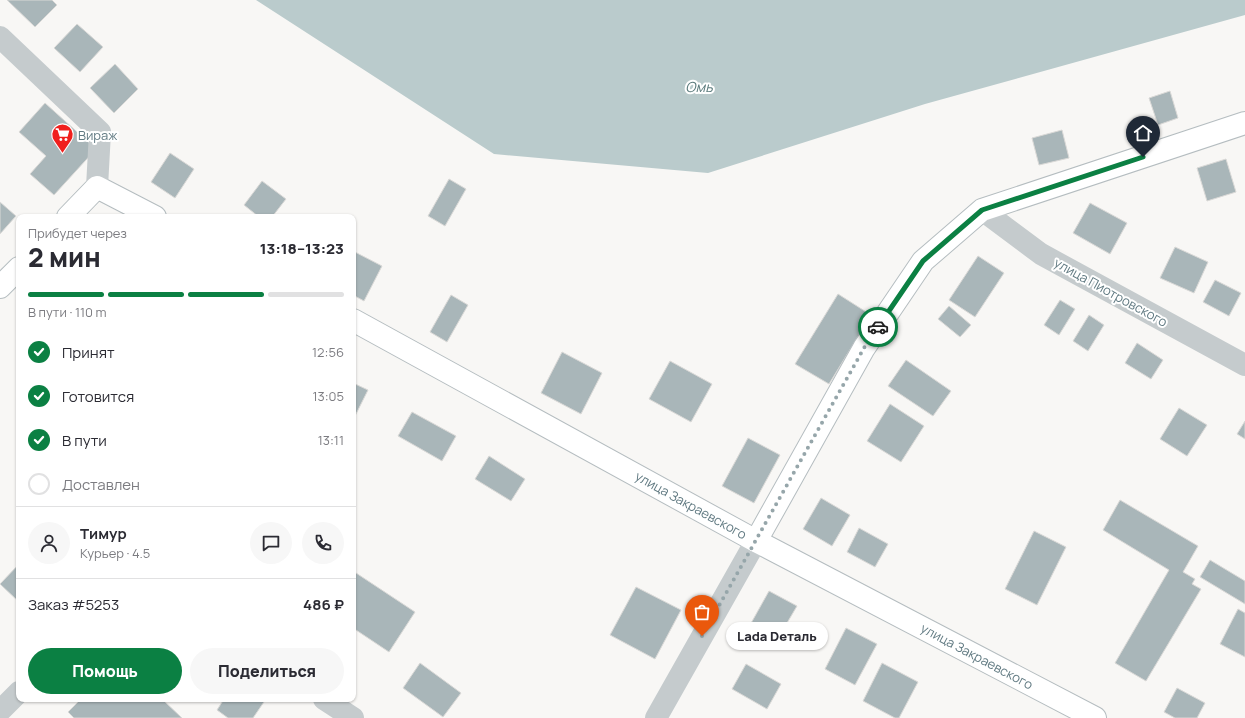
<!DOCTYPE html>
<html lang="ru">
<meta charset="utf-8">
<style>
:root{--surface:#fff;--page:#f7f7f7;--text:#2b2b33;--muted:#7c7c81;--line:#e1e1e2;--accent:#0b8043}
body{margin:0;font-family:Manrope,sans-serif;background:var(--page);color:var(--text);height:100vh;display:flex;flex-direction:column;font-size:15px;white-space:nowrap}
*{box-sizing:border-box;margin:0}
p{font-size:13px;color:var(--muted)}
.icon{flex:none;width:22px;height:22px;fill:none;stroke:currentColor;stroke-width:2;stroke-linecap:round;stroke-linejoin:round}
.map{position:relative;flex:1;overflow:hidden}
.drawer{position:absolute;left:16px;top:214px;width:340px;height:488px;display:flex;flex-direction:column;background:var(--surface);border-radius:8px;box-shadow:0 1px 3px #0004}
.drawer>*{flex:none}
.pin{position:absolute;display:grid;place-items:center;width:34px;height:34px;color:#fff;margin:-41px -17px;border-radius:50% 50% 50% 0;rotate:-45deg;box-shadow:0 0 4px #0007}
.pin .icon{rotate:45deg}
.courier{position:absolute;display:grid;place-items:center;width:40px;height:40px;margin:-20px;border:3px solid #0b8043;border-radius:50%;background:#fff;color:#222;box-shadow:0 1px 5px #0007}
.bubble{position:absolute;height:28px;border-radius:14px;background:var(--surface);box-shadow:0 1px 3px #0004;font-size:13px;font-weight:800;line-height:28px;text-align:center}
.summary em{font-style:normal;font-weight:800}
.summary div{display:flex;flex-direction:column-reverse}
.summary{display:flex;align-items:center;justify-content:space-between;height:68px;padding:0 12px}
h1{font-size:26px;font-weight:800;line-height:30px}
.bar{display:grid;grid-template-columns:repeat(4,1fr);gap:6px 4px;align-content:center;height:48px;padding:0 12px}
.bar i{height:5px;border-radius:3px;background:var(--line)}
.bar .current{background:var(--accent)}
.bar p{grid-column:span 4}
.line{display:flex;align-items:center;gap:10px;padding:0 12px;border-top:1px solid var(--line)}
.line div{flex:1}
.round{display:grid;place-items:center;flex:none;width:42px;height:42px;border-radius:21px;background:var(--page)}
ol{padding:0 12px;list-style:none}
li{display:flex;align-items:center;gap:12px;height:44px}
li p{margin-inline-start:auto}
li .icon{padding:4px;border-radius:50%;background:var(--accent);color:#fff;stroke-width:4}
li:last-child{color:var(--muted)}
li i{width:22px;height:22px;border:2px solid var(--line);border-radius:50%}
.button{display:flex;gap:8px;margin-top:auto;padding:8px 12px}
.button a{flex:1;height:46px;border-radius:24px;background:var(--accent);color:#fff;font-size:16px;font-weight:800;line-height:46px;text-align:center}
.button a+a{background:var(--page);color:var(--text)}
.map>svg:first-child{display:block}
.water{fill:#bacbcc}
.building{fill:#a9b6b9;stroke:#dad9d7}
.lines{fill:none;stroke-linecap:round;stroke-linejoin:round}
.secondary-casing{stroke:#b5bdc0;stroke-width:24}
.street{stroke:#c5cbcd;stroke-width:22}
.secondary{stroke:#fff;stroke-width:22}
.done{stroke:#96a6aa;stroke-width:4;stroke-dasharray:0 7.2}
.route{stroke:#0b8043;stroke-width:5}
.labels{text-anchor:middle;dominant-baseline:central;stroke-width:4;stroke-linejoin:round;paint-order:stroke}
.poi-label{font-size:13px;fill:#617a82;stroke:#fff;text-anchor:start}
.street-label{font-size:13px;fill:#617a82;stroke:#fff}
.water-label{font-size:14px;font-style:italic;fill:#5b7b7c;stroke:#fff}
</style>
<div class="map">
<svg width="1245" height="718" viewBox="0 0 1245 718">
<rect width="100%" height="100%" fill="#f8f7f5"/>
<polygon class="water" points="256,0 1245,0 1245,15 925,104 708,173 494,154"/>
<g class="building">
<polygon points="7,0 52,0 57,5 35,27"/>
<polygon points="77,24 103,47 80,72 54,48"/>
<polygon points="115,64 138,89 114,113 90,88"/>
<polygon points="1170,91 1178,118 1158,125 1149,98"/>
<polygon points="45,103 96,149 54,195 30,174 46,156 19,132"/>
<polygon points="1062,130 1069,158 1039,165 1032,138"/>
<polygon points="170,153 194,169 175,198 151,182"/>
<polygon points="1226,159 1236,192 1207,201 1197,168"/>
<polygon points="449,179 466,189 445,226 428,216"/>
<polygon points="262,181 286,199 272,217 259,217 244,205"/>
<polygon points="0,202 16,216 0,234"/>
<polygon points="1090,203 1127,223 1110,254 1073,233"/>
<polygon points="1175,247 1208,262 1194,293 1160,278"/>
<polygon points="353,251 382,266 364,301 353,295"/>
<polygon points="978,256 1004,273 975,317 949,300"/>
<polygon points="1215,280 1241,293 1229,316 1203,302"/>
<polygon points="838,294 871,315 829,384 795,364"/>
<polygon points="451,295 468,305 447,342 430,332"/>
<polygon points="1060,300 1075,309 1059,335 1044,325"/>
<polygon points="949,306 971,325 960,337 938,319"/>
<polygon points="1089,315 1104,325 1088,351 1073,341"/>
<polygon points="1137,343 1163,360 1151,379 1125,363"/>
<polygon points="562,352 602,373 581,414 541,393"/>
<polygon points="906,360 951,391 933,416 888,386"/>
<polygon points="670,361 712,384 691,422 649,399"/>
<polygon points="353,383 368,390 353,420"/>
<polygon points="890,404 924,426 901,462 867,441"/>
<polygon points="1179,408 1207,425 1187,456 1160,439"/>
<polygon points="412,412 456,436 442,461 398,436"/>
<polygon points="1245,421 1245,439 1237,434"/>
<polygon points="748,438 780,455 754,503 722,486"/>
<polygon points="489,456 525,479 511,501 475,479"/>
<polygon points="821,498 850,515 832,546 803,529"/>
<polygon points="1120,500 1198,546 1183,572 1195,579 1192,584 1201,589 1146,681 1115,663 1169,570 1103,530"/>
<polygon points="859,528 888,544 875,567 847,552"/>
<polygon points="1034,531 1066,547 1037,605 1005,589"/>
<polygon points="1210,560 1245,581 1245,604 1200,577"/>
<polygon points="19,564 19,602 0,584"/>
<polygon points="353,571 415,612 389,652 353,628"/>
<polygon points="636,587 681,610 655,659 610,635"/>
<polygon points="769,591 797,606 777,640 750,625"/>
<polygon points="1238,609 1245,613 1245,657 1220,644"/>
<polygon points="846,628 877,644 855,685 825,669"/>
<polygon points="420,663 461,693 443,717 403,688"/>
<polygon points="882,663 918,682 899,718 895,718 863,701"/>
<polygon points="746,664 781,684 767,709 732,689"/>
<polygon points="1177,688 1205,703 1197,718 1175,718 1164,712"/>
<polygon points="81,699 162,699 182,718 74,718 68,712"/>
<polygon points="224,699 266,699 253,718 228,718 217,710"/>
</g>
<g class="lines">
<defs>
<g id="secondary">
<polyline points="68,217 97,187 155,217"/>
<polyline points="0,287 19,268"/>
<polyline points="353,320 756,541 1095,718"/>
<polyline points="756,541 864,348 923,261 982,210 1245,123"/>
</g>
</defs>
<use href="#secondary" class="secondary-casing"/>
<g class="street">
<polyline points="0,37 100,132 97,187"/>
<polyline points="982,210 1041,254 1245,365"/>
<polyline points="324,699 353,718"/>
<polyline points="0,711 19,692"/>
<polyline points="656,718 756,541"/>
</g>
<use href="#secondary" class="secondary"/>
</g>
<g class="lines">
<polyline class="done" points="702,636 864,348 878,327"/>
<polyline class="route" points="878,327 923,261 982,210 1143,157"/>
</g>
<defs>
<symbol id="supermarket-pin" viewBox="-11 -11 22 30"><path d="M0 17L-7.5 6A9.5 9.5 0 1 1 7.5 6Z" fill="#f01f1d" stroke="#fff"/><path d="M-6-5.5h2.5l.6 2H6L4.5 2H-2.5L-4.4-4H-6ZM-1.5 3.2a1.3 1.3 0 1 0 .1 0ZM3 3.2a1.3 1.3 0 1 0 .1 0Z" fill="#fff"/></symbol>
</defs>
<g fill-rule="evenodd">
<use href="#supermarket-pin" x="50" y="122" width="25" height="34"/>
</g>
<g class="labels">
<g class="poi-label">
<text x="78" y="135">Вираж</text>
</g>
<g class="street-label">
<text transform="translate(1111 292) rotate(29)">улица Пиотровского</text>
<text transform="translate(691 505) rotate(29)">улица Закраевского</text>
<text transform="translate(977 656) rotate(28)">улица Закраевского</text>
</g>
<g class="water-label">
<text x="699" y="86">Омь</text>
</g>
</g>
</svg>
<div class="pin" style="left:702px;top:636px;background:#ea580c"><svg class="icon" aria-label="bag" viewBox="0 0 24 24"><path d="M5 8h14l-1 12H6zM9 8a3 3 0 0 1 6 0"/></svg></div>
<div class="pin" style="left:1143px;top:157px;background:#1f2937"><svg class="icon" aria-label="home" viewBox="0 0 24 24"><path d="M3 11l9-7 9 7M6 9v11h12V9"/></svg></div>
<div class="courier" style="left:878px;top:327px"><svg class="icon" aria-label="car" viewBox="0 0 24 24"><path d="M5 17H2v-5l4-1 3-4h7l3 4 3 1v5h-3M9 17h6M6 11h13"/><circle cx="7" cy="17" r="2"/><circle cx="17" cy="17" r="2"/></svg></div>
<div class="bubble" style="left:726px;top:622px;width:102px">Lada Dеталь</div>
<section class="drawer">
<div class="summary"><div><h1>2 мин</h1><p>Прибудет через</p></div><em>13:18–13:23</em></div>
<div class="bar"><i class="current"></i><i class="current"></i><i class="current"></i><i></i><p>В пути · 110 m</p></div>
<ol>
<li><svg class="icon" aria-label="check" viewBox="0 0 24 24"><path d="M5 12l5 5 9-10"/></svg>Принят<p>12:56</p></li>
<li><svg class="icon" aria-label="check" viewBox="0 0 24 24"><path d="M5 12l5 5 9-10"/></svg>Готовится<p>13:05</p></li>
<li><svg class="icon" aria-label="check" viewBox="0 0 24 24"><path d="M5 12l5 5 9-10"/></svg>В пути<p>13:11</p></li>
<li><i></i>Доставлен</li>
</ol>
<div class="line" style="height:72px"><a class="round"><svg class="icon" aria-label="person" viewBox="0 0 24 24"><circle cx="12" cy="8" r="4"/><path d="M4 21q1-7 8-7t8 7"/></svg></a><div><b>Тимур</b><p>Курьер · 4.5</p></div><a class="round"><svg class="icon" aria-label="chat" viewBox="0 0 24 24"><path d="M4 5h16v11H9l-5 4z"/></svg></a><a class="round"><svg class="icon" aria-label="phone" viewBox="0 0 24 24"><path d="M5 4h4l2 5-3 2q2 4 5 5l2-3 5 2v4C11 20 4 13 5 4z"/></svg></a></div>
<div class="line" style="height:52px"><div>Заказ #5253</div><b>486 ₽</b></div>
<div class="button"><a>Помощь</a><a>Поделиться</a></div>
</section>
</div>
